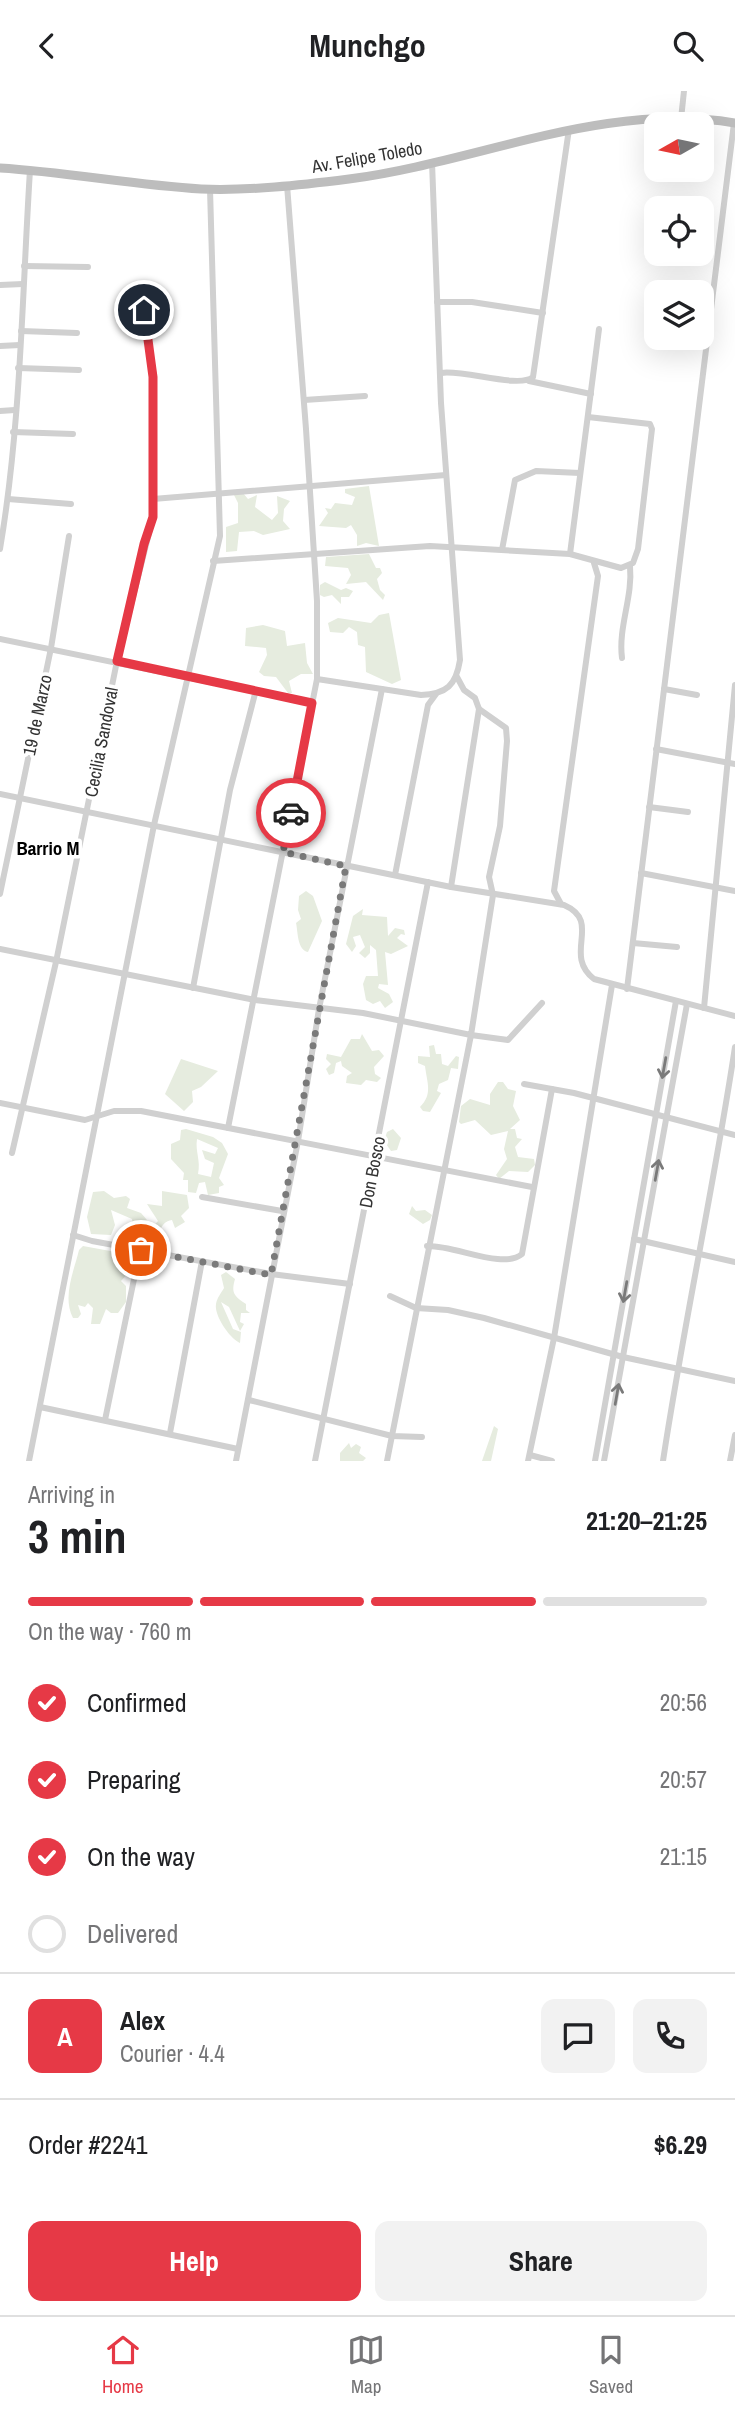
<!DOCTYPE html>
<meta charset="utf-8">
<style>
:root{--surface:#fff;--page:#f2f2f2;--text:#202124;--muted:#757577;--line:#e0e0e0;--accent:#e63946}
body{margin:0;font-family:"Archivo Narrow",sans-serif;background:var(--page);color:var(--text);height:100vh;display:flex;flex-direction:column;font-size:26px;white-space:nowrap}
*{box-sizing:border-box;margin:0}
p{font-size:23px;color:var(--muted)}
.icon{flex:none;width:38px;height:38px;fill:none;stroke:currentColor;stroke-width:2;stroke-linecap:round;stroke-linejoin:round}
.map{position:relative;height:1370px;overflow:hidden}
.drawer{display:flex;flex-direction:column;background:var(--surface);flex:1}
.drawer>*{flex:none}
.needle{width:46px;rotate:261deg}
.controls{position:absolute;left:644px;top:21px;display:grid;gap:14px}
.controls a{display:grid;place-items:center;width:70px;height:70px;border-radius:14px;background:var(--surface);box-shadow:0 7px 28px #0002;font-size:35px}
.pin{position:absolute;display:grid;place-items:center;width:60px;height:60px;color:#fff;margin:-30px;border:4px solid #fff;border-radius:50%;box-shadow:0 2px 7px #0007}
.courier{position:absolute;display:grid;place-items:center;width:70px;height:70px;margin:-35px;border:5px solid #e63946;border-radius:50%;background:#fff;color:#222;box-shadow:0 2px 9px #0007}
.headline em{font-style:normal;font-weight:700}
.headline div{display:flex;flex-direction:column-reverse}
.headline{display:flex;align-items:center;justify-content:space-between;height:119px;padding:0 28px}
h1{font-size:46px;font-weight:700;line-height:52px}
.bar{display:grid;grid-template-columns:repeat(4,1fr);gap:10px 7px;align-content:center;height:84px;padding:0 28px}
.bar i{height:9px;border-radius:5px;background:var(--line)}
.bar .on{background:var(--accent)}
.bar p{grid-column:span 4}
.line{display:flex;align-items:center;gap:18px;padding:0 28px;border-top:2px solid var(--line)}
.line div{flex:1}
.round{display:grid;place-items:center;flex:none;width:74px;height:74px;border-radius:14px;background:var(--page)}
ol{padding:0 28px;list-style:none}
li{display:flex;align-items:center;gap:21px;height:77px}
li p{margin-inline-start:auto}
li .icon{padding:7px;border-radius:50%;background:var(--accent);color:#fff;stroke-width:4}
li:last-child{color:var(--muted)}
li i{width:38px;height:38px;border:4px solid var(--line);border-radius:50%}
.primary-button{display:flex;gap:14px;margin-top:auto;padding:14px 28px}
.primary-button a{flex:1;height:80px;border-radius:14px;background:var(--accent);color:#fff;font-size:28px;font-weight:700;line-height:80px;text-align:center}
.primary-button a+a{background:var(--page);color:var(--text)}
header{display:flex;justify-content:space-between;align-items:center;height:91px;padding:0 28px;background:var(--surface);font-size:32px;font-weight:700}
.dock{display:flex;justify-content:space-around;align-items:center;height:98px;border-top:2px solid var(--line);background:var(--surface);font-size:19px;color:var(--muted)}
.dock a{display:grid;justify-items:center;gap:4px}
.dock .on{color:var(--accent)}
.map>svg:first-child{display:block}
.green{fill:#e6ecdf;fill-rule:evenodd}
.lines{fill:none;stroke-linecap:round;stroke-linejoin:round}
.street{stroke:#d0d0d0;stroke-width:6}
.secondary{stroke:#bdbdbd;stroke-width:9}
.oneway{stroke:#7a7a7a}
.done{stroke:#7a7a7a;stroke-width:7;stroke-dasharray:0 12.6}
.route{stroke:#e63946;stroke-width:9}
.labels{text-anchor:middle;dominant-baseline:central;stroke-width:7;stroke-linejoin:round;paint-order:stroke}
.street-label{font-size:18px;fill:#333;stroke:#fff}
.neighbourhood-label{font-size:19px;font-weight:bold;fill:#000;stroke:#fff}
</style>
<header><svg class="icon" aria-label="back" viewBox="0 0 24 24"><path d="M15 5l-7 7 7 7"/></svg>Munchgo<svg class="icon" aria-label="search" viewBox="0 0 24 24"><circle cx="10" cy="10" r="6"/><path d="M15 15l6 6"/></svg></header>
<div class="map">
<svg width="735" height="1370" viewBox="0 0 735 1370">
<rect width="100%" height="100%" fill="#fff"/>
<g class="green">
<polygon points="369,395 379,455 366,452 357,455 357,444 351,434 346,437 319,435 328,422 325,417 331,418 335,412 352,414 355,406 345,402 345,398"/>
<polygon points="243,402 248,408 257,404 255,416 272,429 278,422 277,405 290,410 284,418 283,430 290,438 263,444 254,440 239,441 237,460 226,461 226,436 238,432 238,412 234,404"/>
<polygon points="369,463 376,477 380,477 382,482 377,488 380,499 385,504 383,509 366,491 346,493 351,484 348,477 325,475 326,466"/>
<polygon points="325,491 341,499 346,497 353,500 349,506 341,506 341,513 332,504 324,506 320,504 320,494"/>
<polygon points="389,522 401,589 392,593 366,581 365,556 358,554 357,541 349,536 343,542 330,541 328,532 338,527 371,532 379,524"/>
<polygon points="263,534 285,540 287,555 305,552 307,572 313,583 301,583 289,590 292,602 288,602 276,586 264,585 259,581 267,564 266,557 245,555 246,537"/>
<path d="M306 800 313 805 322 830 308 861C297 859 298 840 296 832L301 828 298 819 299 805Z"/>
<polygon points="363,818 362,824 387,826 388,845 395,837 404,839 405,844 401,843 397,847 408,855 391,863 385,861 388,894 379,893 378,897 389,903 393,911 385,917 380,910 373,913 366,909 363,893 366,885 378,885 376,859 370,854 370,862 365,867 359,862 365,856 360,844 353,846 356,855 352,861 346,853 353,825"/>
<polygon points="362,943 372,960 379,959 384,965 374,976 375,983 381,987 377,991 366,989 361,994 346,992 347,985 352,982 342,975 341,970 336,972 334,982 329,984 326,978 331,973 326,968 327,963 341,966 351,948 360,948"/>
<path d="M434 954 436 963H441L442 973 448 975 456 965 459 966 458 978 451 977 448 989 439 993 437 1000 441 1002 430 1021 423 1020 420 1016C433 1003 427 992 425 975L418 972V965L430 966 429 955Z"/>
<polygon points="181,968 218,980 201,996 192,1000 193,1011 184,1020 165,1003"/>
<polygon points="498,991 503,991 508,998 516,1000 513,1015 520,1029 510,1038 515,1038 517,1047 522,1048 515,1056 518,1066 534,1068 535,1074 528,1081 509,1080 499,1088 496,1084 507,1068 504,1058 508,1040 491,1044 475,1029 461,1033 459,1031 461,1015 470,1008 490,1014 490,1003"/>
<path d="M186 1038 213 1046 222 1052 228 1063 219 1087 224 1094 219 1096V1102L208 1104 205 1091 199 1092 196 1102 188 1101V1089H183L184 1082 171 1068V1053L180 1049 181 1039ZM197 1048 218 1057 215 1063 202 1059 205 1068 214 1072 211 1086 198 1083C201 1069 195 1061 197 1048Z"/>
<polygon points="393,1038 401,1047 397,1059 391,1060 384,1050 387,1041"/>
<path d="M104 1100 114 1107 126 1105 130 1108 127 1117 141 1122 153 1136 158 1130 147 1113 162 1115V1100L187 1104 189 1117 181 1125 185 1131 175 1137 172 1129C159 1131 158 1145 159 1156L126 1151 127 1144 132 1145 129 1138 133 1136 132 1128 111 1119 115 1134 111 1144 91 1143 87 1126 93 1101Z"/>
<polygon points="412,1115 416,1120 425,1119 432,1124 430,1129 423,1133 409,1123"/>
<path d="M83 1155 132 1164 131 1174 126 1178 128 1182 121 1190 126 1195V1211L118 1222H111L106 1218 100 1233H91L93 1217 88 1212 85 1216 78 1214 81 1223 78 1227H73C62 1206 74 1180 79 1159Z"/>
<path d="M226 1181 235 1188C231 1202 234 1205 246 1213V1219L250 1222H241L240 1231 244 1233 240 1240 229 1216 221 1211 233 1238 241 1241 240 1252C229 1247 214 1224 216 1213 217 1207 221 1202 224 1197L221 1184Z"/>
<polygon points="494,1335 498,1338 491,1370 482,1370"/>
<polygon points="349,1352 351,1357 356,1353 361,1356 359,1362 366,1367 363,1370 340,1370 340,1362"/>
</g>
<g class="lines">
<g class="street">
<polyline points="681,28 684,0"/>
<polyline points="287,94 306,338 317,510 317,588"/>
<polyline points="24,175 88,176"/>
<polyline points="0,194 23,193"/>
<polyline points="437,211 472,211 543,222"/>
<polyline points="21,240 77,242"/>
<polyline points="0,255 20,254"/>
<polyline points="18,277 79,279"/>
<path d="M441 282C463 278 519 298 533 286L569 38"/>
<polyline points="529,290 591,303"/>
<polyline points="304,309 365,305"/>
<polyline points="0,320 15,319"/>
<polyline points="13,341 73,343"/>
<polyline points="8,408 71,413"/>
<polyline points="153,408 446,384"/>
<path d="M0 458C21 334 22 205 30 79"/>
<polyline points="502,459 515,389 536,380 580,382"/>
<polyline points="570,463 599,238"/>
<polyline points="213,470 430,455 570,463 621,477 633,472 638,458 652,338 650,333 588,326"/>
<polyline points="0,548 312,612"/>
<path d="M622 567C618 536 633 506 630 475"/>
<polyline points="664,598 697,604"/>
<polyline points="656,658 735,673"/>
<path d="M0 703 451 796 564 814C603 831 562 863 594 888L735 925"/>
<polyline points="649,716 688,721"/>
<polyline points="641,782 735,800"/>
<polyline points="395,784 428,614 436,603"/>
<polyline points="451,796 479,618"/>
<polyline points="0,803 51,557 69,445"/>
<polyline points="561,813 554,800 598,485 594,472"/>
<polyline points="633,852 677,856"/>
<polyline points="0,858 255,909 363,922 471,944 493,804 489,786 500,735 507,650 506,637 479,618 475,607 464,599 457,586"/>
<polyline points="193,897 230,699 256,599"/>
<polyline points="627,898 734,32"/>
<polyline points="704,917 735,594"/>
<polyline points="524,993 574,1002 735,1044"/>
<polyline points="0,1012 85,1029 114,1020 141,1020 532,1096"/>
<path d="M228 1037 317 588 421 604C447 603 456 594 460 569L441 312 432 71"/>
<polyline points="12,1062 56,871 117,570 153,426 154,286 144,219 147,195"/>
<polyline points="202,1106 282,1120"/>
<polyline points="73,1144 92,1150 271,1183 350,1193"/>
<polyline points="634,1148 735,1171"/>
<path d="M427 1155C455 1154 503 1179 522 1163L552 998"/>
<polyline points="390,1205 416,1217 448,1219 484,1227 623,1266 735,1290"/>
<polyline points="249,1309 392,1345 422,1346"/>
<polyline points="40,1316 238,1358"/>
<polyline points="105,1329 140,1159"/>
<polyline points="170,1342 202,1170"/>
<polyline points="530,1364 552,1370"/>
<polyline points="29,1370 154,734 220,445 210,98"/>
<polyline points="236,1370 298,1050 319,918 382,598"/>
<polyline points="315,1370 428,791"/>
<polyline points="387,1370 471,944 508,949 542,912"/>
<polyline points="528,1370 554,1247 612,894"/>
<polyline points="595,1370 676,910"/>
<polyline points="604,1370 687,913"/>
<path d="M663 1370C684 1231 714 1095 735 956"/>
<polyline points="730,1370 735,1344"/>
</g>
<path class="secondary" d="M0 77C67 81 134 94 201 98 249 100 301 94 349 88 479 71 602 10 735 32"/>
</g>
<defs><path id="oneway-shaft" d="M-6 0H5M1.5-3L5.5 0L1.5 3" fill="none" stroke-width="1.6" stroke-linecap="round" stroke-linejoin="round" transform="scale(1.75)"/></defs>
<g class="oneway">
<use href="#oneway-shaft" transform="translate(664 977) rotate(100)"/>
<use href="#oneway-shaft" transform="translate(657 1079) rotate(-80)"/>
<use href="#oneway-shaft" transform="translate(625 1201) rotate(100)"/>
<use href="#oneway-shaft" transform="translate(617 1303) rotate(-80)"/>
</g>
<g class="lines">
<polyline class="done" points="141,1159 271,1184 346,775 283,761 291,722"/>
<polyline class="route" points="144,219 153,286 153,426 144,453 117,570 312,612 291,722"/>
</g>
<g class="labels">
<g class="street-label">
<text transform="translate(367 66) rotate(-10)">Av. Felipe Toledo</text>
<text transform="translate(37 624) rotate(-78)">19 de Marzo</text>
<text transform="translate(101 651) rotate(-79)">Cecilia Sandoval</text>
<text transform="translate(372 1081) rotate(-79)">Don Bosco</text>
</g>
<g class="neighbourhood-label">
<text x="48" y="757">Barrio M</text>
</g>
</g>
</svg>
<div class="controls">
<a><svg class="needle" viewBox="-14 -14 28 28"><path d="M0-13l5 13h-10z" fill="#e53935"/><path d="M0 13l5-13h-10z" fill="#757577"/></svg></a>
<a><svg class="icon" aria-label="locate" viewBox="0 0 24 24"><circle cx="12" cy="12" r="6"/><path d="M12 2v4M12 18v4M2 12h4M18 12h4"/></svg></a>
<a><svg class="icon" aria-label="layers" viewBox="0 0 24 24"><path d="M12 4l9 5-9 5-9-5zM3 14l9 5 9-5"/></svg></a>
</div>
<div class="pin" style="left:141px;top:1159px;background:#ea580c"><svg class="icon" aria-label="bag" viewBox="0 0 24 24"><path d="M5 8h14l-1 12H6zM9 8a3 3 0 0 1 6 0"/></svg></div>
<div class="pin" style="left:144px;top:219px;background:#1f2937"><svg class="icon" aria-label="home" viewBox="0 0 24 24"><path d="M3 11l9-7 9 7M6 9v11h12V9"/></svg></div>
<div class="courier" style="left:291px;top:722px"><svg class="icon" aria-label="car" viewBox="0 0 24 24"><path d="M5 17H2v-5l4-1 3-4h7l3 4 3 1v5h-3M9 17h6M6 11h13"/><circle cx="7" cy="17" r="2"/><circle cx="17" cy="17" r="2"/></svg></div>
</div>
<section class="drawer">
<div class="headline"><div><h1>3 min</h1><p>Arriving in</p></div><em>21:20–21:25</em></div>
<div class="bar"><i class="on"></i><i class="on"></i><i class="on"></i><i></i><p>On the way · 760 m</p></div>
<ol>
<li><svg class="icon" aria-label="check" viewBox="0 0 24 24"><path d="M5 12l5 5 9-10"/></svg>Confirmed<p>20:56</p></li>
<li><svg class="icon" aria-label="check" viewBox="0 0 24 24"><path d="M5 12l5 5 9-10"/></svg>Preparing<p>20:57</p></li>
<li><svg class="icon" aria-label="check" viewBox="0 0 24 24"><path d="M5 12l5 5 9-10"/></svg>On the way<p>21:15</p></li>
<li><i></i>Delivered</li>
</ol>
<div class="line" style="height:126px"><b class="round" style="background:var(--accent);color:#fff">A</b><div><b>Alex</b><p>Courier · 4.4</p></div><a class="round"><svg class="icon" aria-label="chat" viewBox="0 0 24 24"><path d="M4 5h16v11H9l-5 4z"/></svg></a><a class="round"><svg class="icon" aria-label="phone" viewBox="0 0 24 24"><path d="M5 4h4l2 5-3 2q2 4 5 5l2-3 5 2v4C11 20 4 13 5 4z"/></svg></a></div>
<div class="line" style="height:91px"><div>Order #2241</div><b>$6.29</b></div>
<div class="primary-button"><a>Help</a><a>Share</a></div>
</section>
<nav class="dock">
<a class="on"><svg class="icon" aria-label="home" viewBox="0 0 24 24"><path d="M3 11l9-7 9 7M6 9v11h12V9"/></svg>Home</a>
<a><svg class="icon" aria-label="map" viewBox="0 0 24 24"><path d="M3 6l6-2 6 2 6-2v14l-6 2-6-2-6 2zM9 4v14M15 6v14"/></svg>Map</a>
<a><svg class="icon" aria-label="saved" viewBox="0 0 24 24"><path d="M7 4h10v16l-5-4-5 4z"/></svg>Saved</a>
</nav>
